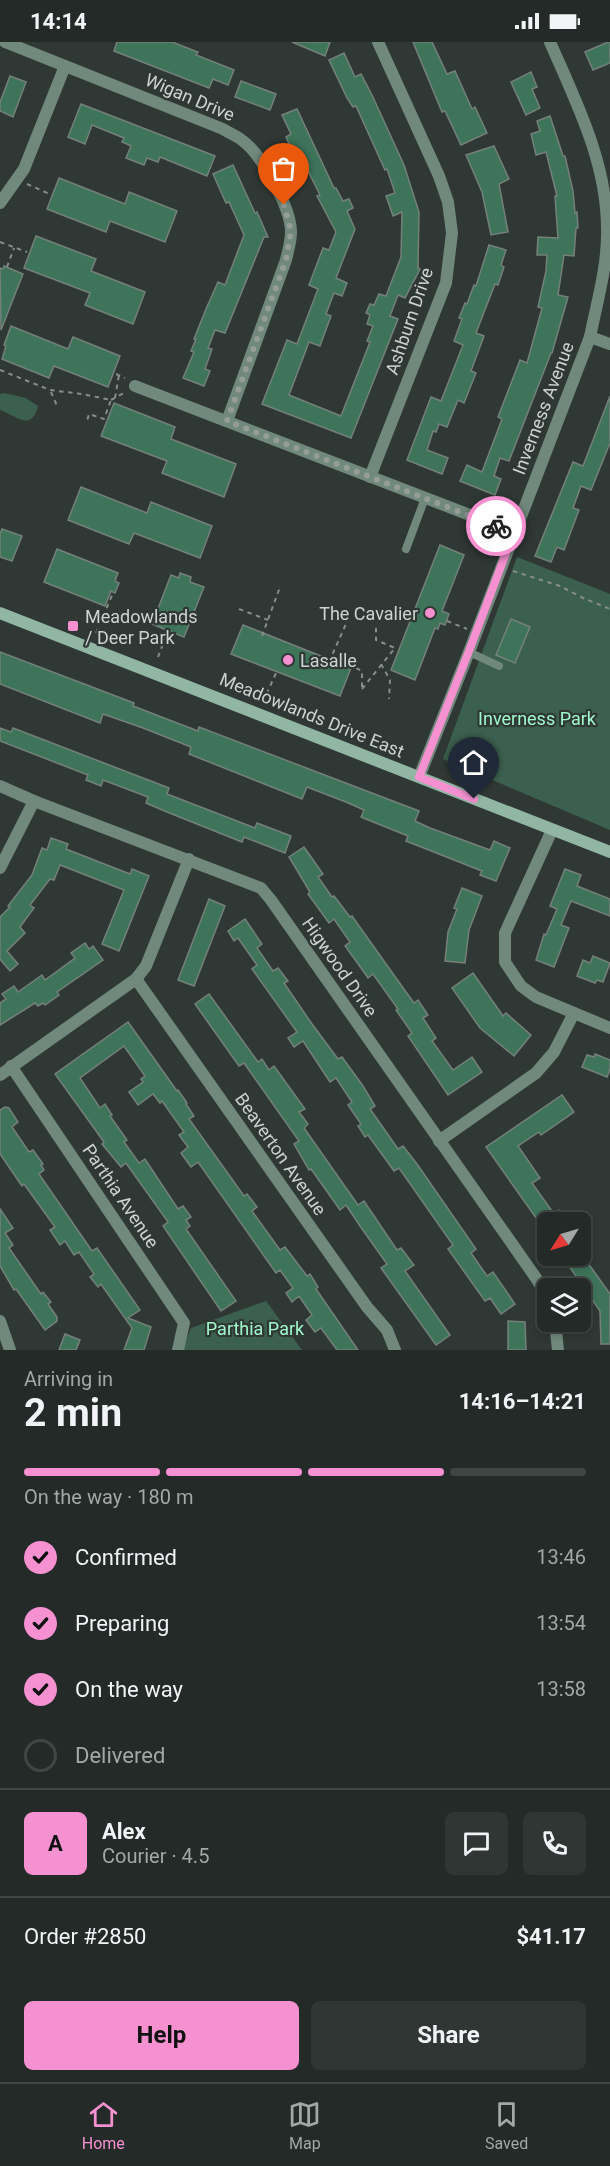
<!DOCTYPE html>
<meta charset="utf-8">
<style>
:root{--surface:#232a27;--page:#2f3633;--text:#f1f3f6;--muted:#a3a7a7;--line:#404644;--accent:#f590d1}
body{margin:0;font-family:Roboto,sans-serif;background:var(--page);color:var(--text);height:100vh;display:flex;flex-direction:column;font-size:22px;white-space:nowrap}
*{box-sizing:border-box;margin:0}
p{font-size:20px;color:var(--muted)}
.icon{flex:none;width:33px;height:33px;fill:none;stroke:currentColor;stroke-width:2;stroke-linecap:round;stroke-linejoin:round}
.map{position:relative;height:1308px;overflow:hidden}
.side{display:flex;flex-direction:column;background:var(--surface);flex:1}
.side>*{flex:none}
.needle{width:39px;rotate:233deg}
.controls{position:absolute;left:537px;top:1170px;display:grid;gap:12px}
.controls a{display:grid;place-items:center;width:54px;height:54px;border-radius:9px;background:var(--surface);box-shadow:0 3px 9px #0003,0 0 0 2px var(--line);font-size:30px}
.pin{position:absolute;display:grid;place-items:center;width:51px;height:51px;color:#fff;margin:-62px -26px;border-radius:50% 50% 50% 0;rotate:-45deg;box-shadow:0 0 6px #0007}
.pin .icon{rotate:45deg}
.courier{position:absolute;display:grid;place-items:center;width:60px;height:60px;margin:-30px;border:4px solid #f590d1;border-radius:50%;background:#fff;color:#222;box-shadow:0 2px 8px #0007}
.summary em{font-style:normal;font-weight:700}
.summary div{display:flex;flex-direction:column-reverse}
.summary{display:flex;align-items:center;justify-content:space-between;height:102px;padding:0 24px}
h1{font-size:39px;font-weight:700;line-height:45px}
.bar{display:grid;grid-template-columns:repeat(4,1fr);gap:9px 6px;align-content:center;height:72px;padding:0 24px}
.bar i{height:8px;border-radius:4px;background:var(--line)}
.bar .current{background:var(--accent)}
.bar p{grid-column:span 4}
.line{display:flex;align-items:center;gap:15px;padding:0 24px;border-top:2px solid var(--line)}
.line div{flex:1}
.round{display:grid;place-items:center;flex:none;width:63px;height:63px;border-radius:9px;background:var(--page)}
ol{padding:0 24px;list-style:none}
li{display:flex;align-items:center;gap:18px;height:66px}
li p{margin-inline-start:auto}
li .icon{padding:6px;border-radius:50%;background:var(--accent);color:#111;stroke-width:4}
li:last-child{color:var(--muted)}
li i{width:33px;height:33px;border:3px solid var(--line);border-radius:50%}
.cta{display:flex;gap:12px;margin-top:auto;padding:12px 24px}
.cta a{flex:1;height:69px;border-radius:9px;background:var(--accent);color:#111;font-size:24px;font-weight:700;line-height:69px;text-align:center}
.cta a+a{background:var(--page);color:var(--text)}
.status{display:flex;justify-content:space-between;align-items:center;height:42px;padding:0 30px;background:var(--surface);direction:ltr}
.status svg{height:16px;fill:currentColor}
.tab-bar{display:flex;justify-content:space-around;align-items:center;height:84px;border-top:2px solid var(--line);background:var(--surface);font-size:16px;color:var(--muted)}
.tab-bar a{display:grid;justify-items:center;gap:3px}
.tab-bar .current{color:var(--accent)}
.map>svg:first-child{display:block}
.green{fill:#3c604f}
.building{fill:#3d745a;stroke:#76807b;stroke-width:1.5}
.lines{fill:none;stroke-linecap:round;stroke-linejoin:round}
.path{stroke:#868d8a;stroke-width:2;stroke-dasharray:4.5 4.5;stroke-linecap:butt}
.service{stroke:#71887c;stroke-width:8}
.minor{stroke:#71887c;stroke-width:12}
.secondary{stroke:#91b6a3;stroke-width:12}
.done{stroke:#969d99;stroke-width:6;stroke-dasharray:0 10.8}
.route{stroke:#f590d1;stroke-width:8}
.poi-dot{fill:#f590d1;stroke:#2f3834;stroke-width:2}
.labels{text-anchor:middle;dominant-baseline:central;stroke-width:4.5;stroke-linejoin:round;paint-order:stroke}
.street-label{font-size:18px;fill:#cdd3d0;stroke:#2f3834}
.poi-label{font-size:18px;fill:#cdd3d0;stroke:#2f3834;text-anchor:start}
.park-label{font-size:18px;fill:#a1f7cc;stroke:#2f3834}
</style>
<div class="status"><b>14:14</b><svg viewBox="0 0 49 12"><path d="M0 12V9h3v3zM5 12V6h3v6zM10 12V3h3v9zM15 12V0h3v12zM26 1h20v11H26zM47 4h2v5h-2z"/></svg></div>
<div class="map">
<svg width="610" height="1308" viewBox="0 0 610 1308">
<rect width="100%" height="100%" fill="#2f3834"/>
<g class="green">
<path d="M4 351 26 356 38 364C31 391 16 373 0 368V352Z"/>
<polygon points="517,515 610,552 610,788 443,717"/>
<polygon points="266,1259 302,1308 182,1308 191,1286"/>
</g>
<g class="building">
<polygon points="117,0 172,0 198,10 196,13 234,28 228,43 213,37 209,46 114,9"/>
<polygon points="292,0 330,0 325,14"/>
<polygon points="413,0 432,0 447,32 455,29 472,67 475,65 487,91 461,103 445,69 442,70"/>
<polygon points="608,0 610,0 610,21 593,28 585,10"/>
<polygon points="344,11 355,35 361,32 372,53 404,123 419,170 418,226 420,227 405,256 398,253 390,274 398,277 351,396 262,362 287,298 297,302 318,247 309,243 323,206 329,208 336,190 317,154 320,153 307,127 302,130 286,95 291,92 282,73 297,67 334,146 336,146 343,159 349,157 353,166 347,169 355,187 336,236 347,241 342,254 334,251 326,272 331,274 320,304 309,300 289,353 341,374 370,300 367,299 373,284 367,282 370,273 366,271 370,262 374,263 379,252 386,254 401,215 402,170 393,174 386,154 395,151 387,127 385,128 356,64 353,65 347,56 329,18"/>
<polygon points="531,30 537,45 532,47 540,66 526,73 511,40"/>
<polygon points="10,34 26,40 13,75 0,69 0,60"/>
<polygon points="241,39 276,52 270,68 235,55"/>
<polygon points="81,62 215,114 207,134 160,115 158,120 147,116 144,123 126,116 131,104 122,100 124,96 92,83 85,102 68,95"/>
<polygon points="550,74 563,114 565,114 573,149 575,171 577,170 578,186 576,186 574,214 564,213 558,253 568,255 552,311 551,311 509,419 500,416 494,434 501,437 495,453 460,439 467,423 482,430 502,377 498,375 520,318 527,321 542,266 538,265 546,229 547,213 537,213 538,195 558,196 555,154 557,154 546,110 536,113 531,92 540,89 537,79"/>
<polygon points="494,104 509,137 499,142 508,190 491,193 482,150 466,113"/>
<polygon points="233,123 255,171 257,170 268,195 264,195 225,291 215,288 208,306 212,307 205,327 210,329 204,344 183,336 194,310 191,309 196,297 194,297 206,267 218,240 225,243 244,193 229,160 226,161 213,132"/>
<polygon points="59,136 125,162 129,150 177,169 165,200 110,179 106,190 47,167"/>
<polygon points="36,194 96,217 91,229 145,250 133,282 85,263 90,251 24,226"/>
<polygon points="489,203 506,208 501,223 504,225 498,243 495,242 476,291 484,294 471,329 476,331 464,361 458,358 447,385 439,382 436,390 433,389 427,408 448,416 442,432 407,418 431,355 441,359 463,303 454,299 462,277 459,276 465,261 467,262 474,243 476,244"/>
<polygon points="4,224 23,232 1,288 0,226 3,227"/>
<polygon points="11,284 68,307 73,295 120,314 108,345 54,324 49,336 2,317 6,304 4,303"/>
<polygon points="610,354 610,401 591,448 581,444 573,466 579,468 564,508 557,505 551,520 535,514 573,420 583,424"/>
<polygon points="114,361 175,385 171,397 236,422 224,455 162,431 167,419 101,394"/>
<polygon points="81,445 147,471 151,460 212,484 200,516 134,491 129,502 68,478"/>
<polygon points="2,487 22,494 12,519 0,515 0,492"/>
<polygon points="440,503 464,513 442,569 449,572 445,583 440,581 438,587 435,586 415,638 391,628"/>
<polygon points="57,507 118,531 115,539 119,541 115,551 111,549 105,564 44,540"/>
<polygon points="180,531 191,535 190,540 204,545 184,595 152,582 171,533 179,536"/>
<polygon points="511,577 530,585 515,621 496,613"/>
<polygon points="243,583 351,626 340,654 231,612"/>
<polygon points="0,610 134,661 133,664 198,689 199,685 419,769 415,779 430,786 490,808 494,799 510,806 496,839 480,833 482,829 406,799 408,794 361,775 364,768 346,760 307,745 302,757 189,712 191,705 143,686 103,672 100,681 0,642"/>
<polygon points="0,686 11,690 13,686 169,746 167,752 255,786 257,781 291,794 285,811 244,795 242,800 167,770 146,761 148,755 103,738 101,744 86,738 88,733 0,699"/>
<polygon points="51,796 68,802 66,807 130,832 132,827 149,834 119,909 102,902 124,848 60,823 54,838 50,837 30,863 34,866 20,885 25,891 7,909 18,922 10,929 0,917 0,875 10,865 8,864 32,833 42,806 47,808"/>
<polygon points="304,805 323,832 318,835 332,855 334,854 350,875 352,874 401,943 414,961 418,958 428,973 423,976 436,996 432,999 453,1028 472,1015 482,1030 448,1053 408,994 412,991 396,968 398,967 373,932 368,936 356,919 345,904 350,900 334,877 329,881 308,852 310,850 289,815"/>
<polygon points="565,827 581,833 577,844 610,857 610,874 571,859 561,883 569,886 554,925 536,918 544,892 546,893 557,867 550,864"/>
<polygon points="462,846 482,854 469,888 465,921 445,919 448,890 457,867 454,866"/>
<polygon points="209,857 225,864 194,944 178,938"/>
<polygon points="245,877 262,902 257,906 273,929 278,926 288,939 284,941 312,982 338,1017 342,1015 363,1044 375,1064 370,1067 382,1084 398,1107 403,1104 417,1122 476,1207 471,1211 487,1234 493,1230 515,1262 501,1272 490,1256 485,1259 448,1207 453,1203 399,1126 394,1129 368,1093 365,1095 358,1084 361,1082 348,1063 352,1060 336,1036 330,1040 303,999 294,1005 288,996 297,990 252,927 257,923 238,896 234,899 228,889"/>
<polygon points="85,901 89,907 93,904 103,918 57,950 59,953 45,963 43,961 38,964 35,961 0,983 0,961 6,957 2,952 14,944 18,950 42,933 45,938 75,916 71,911"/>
<polygon points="593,914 610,921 603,940 597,938 595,941 577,934 583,918 590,921"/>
<polygon points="473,931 503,974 506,971 531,993 514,1014 480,986 452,946"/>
<polygon points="209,952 258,1020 262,1017 269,1028 274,1024 305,1067 299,1070 308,1082 304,1086 358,1163 364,1159 397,1208 401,1206 414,1223 405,1229 450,1293 436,1303 381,1226 387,1222 360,1184 346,1163 340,1168 311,1127 309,1128 294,1102 299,1099 244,1021 239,1024 195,962"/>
<polygon points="128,980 177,1049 178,1048 187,1061 186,1062 194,1074 189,1077 244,1154 247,1152 257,1165 252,1169 280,1208 285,1205 307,1234 310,1232 318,1245 316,1247 358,1308 337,1308 321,1286 315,1290 306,1278 312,1273 299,1254 292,1260 286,1251 293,1246 280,1228 276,1231 198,1120 191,1125 181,1111 188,1105 179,1093 184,1090 162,1059 160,1061 153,1052 138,1063 129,1050 143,1040 141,1037 145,1034 124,1004 80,1036 100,1066 105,1062 112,1073 110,1074 127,1098 124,1100 139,1121 145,1117 178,1167 183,1164 191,1175 186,1178 190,1184 186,1187 236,1259 221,1269 163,1184 168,1180 126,1121 121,1125 102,1102 104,1100 55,1032"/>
<polygon points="595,1012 610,1018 610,1027 607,1035 582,1025 587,1013 594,1015"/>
<polygon points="562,1053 574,1070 541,1093 539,1090 518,1104 540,1136 532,1141 554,1172 559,1168 568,1180 548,1180 548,1193 486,1105"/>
<polygon points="5,1065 9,1066 18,1080 12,1085 29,1110 33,1108 43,1122 41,1123 44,1128 39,1132 92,1209 97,1206 140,1268 128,1276 151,1285 144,1308 124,1308 132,1286 103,1245 101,1242 98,1245 90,1235 94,1232 79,1210 74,1213 65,1199 60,1203 50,1188 55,1185 24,1142 22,1144 0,1112 0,1068"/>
<polygon points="0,1167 13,1186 5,1191 13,1203 9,1206 41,1252 43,1250 51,1260 48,1262 57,1275 57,1279 45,1288 16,1247 14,1248 0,1224"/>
<polygon points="562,1214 583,1214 610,1252 610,1302 601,1302 600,1269"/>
<polygon points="508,1279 525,1280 526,1308 508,1308"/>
<polygon points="65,1292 80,1298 76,1308 59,1308"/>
</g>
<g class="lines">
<g class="path">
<polyline points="27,142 52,153"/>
<polyline points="0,200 27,210"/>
<polyline points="7,225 14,206"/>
<polyline points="0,328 50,348 82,352 111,358 104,377 89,372 87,379"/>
<polyline points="116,332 125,336"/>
<polyline points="51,350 58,366"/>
<polyline points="115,356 119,333"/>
<polyline points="111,358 124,351"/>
<polyline points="513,529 560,544 583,556 610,567"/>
<polyline points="239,567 268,578"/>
<polyline points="447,579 467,587"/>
<polyline points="96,591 113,551"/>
<polyline points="262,594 280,545"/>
<polyline points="332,614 362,629 362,647"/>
<polyline points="158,615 167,591"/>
<polyline points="329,620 350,573"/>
<polyline points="381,622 390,638 389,657"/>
<polyline points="362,647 395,606 376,598 376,584"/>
<polyline points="263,660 276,631"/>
</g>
<g class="service">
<polyline points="406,507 425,456"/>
<polyline points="469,610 499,624"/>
</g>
<g class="minor">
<path d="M5 0 223 87C229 91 237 94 243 99 262 113 291 166 291 190 291 200 288 209 286 218L227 379"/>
<polyline points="0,161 24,127 65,24"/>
<polyline points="590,295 610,302"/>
<polyline points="135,344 514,490"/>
<polyline points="370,435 446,241 452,191 448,160 439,134 378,0"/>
<path d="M419 735 469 610 590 295C597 260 608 223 607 187 607 120 576 60 550 0"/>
<polyline points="0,744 34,759 261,846 271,858 536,1236 548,1256"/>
<polyline points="552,788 505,891 505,920 521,944 536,955 610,986"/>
<polyline points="0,826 34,759"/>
<polyline points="136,937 367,1265 387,1288 395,1308"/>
<polyline points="11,1024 184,1281 178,1308"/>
<polyline points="0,1033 136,937 146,924 189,817"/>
<polyline points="439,1099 536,1031 554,1010 574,971"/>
<polyline points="0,1279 10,1308"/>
<polyline points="555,1280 558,1308"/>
</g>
<polyline class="secondary" points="0,571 610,810"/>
</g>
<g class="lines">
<polyline class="done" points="284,163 291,189 286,218 227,379 496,484"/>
<polyline class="route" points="474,757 419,735 469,609 514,490 496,484"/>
</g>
<g class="poi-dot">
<circle cx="430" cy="571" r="6"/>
<rect x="67" y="578" width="12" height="12" rx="3"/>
<circle cx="288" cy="618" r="6"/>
</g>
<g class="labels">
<g class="street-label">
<text transform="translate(190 55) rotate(23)">Wigan Drive</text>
<text transform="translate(409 279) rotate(-71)">Ashburn Drive</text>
<text transform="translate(543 366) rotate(-69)">Inverness Avenue</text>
<text transform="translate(312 673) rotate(22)">Meadowlands Drive East</text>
<text transform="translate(340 925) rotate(55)">Higwood Drive</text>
<text transform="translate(281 1112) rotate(55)">Beaverton Avenue</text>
<text transform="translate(121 1154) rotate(56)">Parthia Avenue</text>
</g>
<g class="poi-label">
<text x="418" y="571" text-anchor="end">The Cavalier</text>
<text x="85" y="574">Meadowlands<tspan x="85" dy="21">/ Deer Park</tspan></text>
<text x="300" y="618">Lasalle</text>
</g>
<g class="park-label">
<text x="537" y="676">Inverness Park</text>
<text x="255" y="1286">Parthia Park</text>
</g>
</g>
</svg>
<div class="controls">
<a><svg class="needle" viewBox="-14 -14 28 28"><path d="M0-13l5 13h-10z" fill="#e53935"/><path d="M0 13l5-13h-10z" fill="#a3a7a7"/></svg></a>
<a><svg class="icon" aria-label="layers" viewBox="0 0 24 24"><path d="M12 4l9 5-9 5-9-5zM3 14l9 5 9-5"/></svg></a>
</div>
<div class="pin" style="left:284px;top:163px;background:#ea580c"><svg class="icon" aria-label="bag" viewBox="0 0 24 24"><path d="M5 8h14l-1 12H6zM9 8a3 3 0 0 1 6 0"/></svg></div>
<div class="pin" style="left:474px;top:757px;background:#1f2937"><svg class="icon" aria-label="home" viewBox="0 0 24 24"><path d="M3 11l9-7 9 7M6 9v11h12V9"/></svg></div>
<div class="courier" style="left:496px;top:484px"><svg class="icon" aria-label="bike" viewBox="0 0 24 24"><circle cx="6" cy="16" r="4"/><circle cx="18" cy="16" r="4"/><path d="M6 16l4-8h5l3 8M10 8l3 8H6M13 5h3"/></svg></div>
</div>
<section class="side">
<div class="summary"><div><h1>2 min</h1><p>Arriving in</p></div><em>14:16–14:21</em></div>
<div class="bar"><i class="current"></i><i class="current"></i><i class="current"></i><i></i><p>On the way · 180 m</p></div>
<ol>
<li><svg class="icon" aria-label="check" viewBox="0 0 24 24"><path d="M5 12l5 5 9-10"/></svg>Confirmed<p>13:46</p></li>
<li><svg class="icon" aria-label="check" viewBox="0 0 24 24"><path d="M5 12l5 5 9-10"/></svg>Preparing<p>13:54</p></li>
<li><svg class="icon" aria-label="check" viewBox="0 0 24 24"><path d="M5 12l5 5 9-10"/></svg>On the way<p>13:58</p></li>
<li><i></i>Delivered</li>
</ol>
<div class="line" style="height:108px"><b class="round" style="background:var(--accent);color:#111">A</b><div><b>Alex</b><p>Courier · 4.5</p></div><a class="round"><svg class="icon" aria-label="chat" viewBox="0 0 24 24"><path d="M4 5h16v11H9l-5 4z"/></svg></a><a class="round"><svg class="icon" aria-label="phone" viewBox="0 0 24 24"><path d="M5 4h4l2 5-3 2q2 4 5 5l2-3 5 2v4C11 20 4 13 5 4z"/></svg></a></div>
<div class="line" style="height:78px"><div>Order #2850</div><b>$41.17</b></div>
<div class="cta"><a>Help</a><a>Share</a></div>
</section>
<nav class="tab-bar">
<a class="current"><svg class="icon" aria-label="home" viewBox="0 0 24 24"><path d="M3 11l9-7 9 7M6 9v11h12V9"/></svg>Home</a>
<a><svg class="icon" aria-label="map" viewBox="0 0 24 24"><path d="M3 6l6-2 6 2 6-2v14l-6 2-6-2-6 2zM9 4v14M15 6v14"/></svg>Map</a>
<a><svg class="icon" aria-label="saved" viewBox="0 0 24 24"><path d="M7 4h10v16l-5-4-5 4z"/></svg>Saved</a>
</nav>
